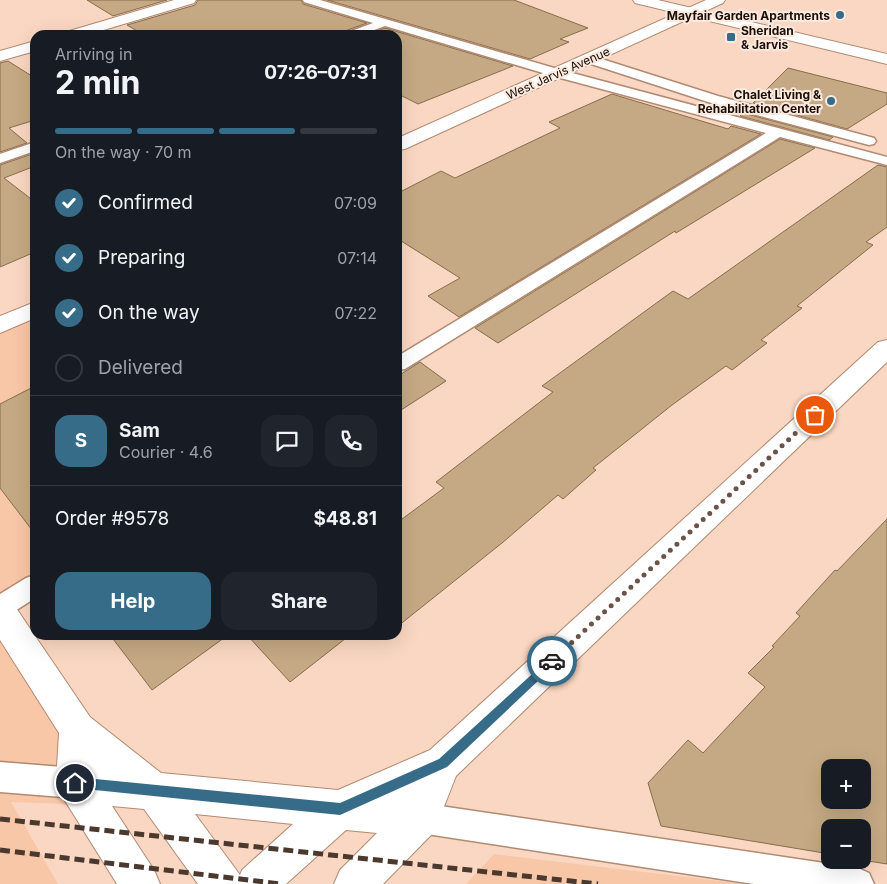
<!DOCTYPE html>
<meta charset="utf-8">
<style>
:root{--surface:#171b24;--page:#20242c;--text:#f1f3f6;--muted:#9ea1a6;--line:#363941;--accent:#376c88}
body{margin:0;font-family:Inter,sans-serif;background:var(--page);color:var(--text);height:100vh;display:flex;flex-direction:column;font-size:19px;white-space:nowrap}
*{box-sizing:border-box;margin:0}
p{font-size:16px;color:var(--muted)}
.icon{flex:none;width:28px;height:28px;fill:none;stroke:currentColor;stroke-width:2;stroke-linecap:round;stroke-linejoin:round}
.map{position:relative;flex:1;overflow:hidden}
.sheet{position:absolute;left:30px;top:30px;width:372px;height:610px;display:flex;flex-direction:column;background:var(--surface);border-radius:15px;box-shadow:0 5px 20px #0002}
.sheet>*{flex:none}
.buttons{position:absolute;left:821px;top:759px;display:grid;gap:10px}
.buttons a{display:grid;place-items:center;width:50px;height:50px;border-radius:10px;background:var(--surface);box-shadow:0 5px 20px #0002;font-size:25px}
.pin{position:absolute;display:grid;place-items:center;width:42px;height:42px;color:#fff;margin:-21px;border:2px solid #fff;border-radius:50%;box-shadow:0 1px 5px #0007}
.courier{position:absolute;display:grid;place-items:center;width:50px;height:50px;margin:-25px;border:4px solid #376c88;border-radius:50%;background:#fff;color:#222;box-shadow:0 1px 6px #0007}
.overview em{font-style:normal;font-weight:700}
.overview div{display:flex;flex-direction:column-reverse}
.overview{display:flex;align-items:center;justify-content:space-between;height:85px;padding:0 25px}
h1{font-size:32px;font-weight:700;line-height:38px}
.bar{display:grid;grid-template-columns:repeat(4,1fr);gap:8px 5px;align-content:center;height:60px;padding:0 25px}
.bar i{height:6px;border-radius:4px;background:var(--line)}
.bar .current{background:var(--accent)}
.bar p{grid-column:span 4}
.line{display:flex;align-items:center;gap:12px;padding:0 25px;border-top:1px solid var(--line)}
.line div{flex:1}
.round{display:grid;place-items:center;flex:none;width:52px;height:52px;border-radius:15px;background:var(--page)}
ol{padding:0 25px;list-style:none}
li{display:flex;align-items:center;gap:15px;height:55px}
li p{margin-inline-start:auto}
li .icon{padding:5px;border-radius:50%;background:var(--accent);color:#fff;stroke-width:4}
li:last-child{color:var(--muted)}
li i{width:28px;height:28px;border:2px solid var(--line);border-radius:50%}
.cta{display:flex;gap:10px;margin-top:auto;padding:10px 25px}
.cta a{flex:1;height:58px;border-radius:15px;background:var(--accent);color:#fff;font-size:20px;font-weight:700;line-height:58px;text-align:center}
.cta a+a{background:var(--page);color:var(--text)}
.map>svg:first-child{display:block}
.built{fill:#f8c7a8}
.building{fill:#c5a984;stroke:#876d4a;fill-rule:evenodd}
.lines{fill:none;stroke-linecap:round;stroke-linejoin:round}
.service-casing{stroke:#b18a71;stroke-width:3}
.minor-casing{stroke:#b18a71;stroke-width:2}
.secondary-casing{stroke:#b18a71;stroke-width:2}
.service{fill:#fff;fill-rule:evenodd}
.minor{fill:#fff;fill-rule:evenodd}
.secondary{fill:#fff;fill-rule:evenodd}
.rail{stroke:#4c392e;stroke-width:5;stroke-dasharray:10 5;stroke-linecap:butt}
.route{fill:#376c88}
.done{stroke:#6a5447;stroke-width:5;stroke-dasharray:0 9}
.poi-dot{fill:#376c88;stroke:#fae9de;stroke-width:2}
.labels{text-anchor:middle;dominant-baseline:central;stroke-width:4;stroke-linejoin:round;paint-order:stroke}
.far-poi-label{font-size:12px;font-weight:bold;fill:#1c0e05;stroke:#fae9de;text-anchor:end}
.far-street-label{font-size:12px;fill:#1c0e05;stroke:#fae9de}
</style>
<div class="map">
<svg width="887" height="884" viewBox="0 0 887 884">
<rect width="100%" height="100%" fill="#fad7c2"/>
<g class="built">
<polygon points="35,312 35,593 9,609 147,807 11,802 58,884 0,884 0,328"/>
<polygon points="494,854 744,884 466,884"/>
</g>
<g class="building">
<polygon points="87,0 167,0 113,16"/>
<polygon points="198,0 301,0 303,4 367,23 345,31 342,35 144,35 127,25 195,5"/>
<polygon points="327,0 514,0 588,28 560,39 569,42 530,59"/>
<polygon points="385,28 513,66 418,104 398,94 398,35 366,35"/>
<polygon points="8,61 35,78 35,120 9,128 27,143 0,152 0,63"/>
<polygon points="788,68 887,93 887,104 847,129 753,103"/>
<polygon points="612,94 728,129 731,126 761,134 459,317 428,296 460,278 398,239 398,193 441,171 455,178 560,128 549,122"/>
<polygon points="743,113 833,137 829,140 740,116"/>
<polygon points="780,139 815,148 676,233 675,231 498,343 475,328"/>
<polygon points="35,153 35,166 4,178 35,202 35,252 0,267 0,165"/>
<polygon points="878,165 887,167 887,227 866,242 873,245 797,306 802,308 761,340 767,343 732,370 726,366 672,405 593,468 596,470 563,499 558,495 502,543 398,626 398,522 444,488 436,482 553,392 542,386 673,291 688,299"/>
<polygon points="420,362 446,381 398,412 398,376"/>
<polygon points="35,386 35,534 0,488 0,404"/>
<path d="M887 519V864L862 860V828H830V854L661 826 648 783 688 740 703 753 765 687 748 673 774 647 772 646 800 616 796 613 835 570 837 571ZM830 768H862V800H830Z"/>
<polygon points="110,635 228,635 152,690"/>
<polygon points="247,635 350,635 290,682"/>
</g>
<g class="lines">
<defs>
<g id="service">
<polygon points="303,0 320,0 561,70 887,157 887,165 780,137 405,369 398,370 398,356 766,133 553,76 385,26 361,35 344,35 346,33 373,23 304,2"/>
<polygon points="589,55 718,96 874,138 876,141 874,144 869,145 708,102 585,62 583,59 585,56"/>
<polygon points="35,142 35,151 0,163 0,154"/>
<polygon points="35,575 35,598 9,615 0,618 0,594 26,578"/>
<polygon points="0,762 75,768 85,773 90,783 85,793 75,798 0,792"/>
<polygon points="420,803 858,868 869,873 874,884 754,884 420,833 409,829 405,818 409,807"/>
</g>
<g id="minor">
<polygon points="174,0 196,0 194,3 87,35 63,35 66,32"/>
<polygon points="706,0 725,0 723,3 405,149 398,150 398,138"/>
<polygon points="35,41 35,51 0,61 0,51"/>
<polygon points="35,302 35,318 0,333 0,316"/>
<path d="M887 340V362L456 776 434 832 383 884H334L340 870 377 833 346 830 286 884H198L144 809 112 806 154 870 160 884H117L62 796 56 783 59 733 0 640V598L12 602 90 717 161 773 338 790 430 750 878 342ZM195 814 293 824 242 870 240 875Z"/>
</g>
<polygon id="secondary" points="633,0 658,0 887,54 887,64 635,3"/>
</defs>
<use href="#service" class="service-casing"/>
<use href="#minor" class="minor-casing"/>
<use href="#secondary" class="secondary-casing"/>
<use href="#service" class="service"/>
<use href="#minor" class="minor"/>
<use href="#secondary" class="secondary"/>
<g class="rail">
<polyline points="0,819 598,884"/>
<polyline points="0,850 281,884"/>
</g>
</g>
<polygon class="route" points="552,656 557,661 556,664 447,767 340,815 75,788 71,787 69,783 71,779 75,777 340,803 439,759"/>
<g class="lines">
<polyline class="done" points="552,661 815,415"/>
</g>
<g class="poi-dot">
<circle cx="840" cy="15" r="5"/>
<rect x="726" y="32" width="10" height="10" rx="2.5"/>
<circle cx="831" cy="101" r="5"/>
</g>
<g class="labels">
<g class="far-poi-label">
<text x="830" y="15">Mayfair Garden Apartments</text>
<text x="741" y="30" text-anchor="start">Sheridan<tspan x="741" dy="14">&amp; Jarvis</tspan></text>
<text x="821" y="94">Chalet Living &amp;<tspan x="821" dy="14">Rehabilitation Center</tspan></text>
</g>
<g class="far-street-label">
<text transform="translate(558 73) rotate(-24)">West Jarvis Avenue</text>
</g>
</g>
</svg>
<div class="buttons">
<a>+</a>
<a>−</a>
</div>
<div class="pin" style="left:815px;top:415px;background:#ea580c"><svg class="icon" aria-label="bag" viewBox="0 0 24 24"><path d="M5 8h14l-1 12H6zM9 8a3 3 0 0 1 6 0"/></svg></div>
<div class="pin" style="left:75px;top:783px;background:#1f2937"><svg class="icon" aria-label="home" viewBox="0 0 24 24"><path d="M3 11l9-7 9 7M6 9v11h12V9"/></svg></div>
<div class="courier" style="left:552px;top:661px"><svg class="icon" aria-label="car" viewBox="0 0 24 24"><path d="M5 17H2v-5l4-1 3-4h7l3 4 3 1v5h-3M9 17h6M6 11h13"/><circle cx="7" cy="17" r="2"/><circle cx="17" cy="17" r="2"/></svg></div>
<section class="sheet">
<div class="overview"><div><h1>2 min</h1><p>Arriving in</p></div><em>07:26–07:31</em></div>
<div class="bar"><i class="current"></i><i class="current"></i><i class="current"></i><i></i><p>On the way · 70 m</p></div>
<ol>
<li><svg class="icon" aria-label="check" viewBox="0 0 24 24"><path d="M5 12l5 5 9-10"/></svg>Confirmed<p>07:09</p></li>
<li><svg class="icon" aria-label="check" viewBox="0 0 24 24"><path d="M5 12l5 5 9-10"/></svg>Preparing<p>07:14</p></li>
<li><svg class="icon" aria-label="check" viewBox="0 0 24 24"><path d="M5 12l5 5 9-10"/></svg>On the way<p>07:22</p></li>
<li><i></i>Delivered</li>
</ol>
<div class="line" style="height:90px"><b class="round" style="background:var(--accent);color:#fff">S</b><div><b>Sam</b><p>Courier · 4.6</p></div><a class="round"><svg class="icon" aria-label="chat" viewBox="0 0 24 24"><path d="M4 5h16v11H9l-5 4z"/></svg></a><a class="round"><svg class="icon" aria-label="phone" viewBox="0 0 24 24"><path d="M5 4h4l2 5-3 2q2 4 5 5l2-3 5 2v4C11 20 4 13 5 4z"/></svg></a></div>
<div class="line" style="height:65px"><div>Order #9578</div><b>$48.81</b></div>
<div class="cta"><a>Help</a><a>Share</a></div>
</section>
</div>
